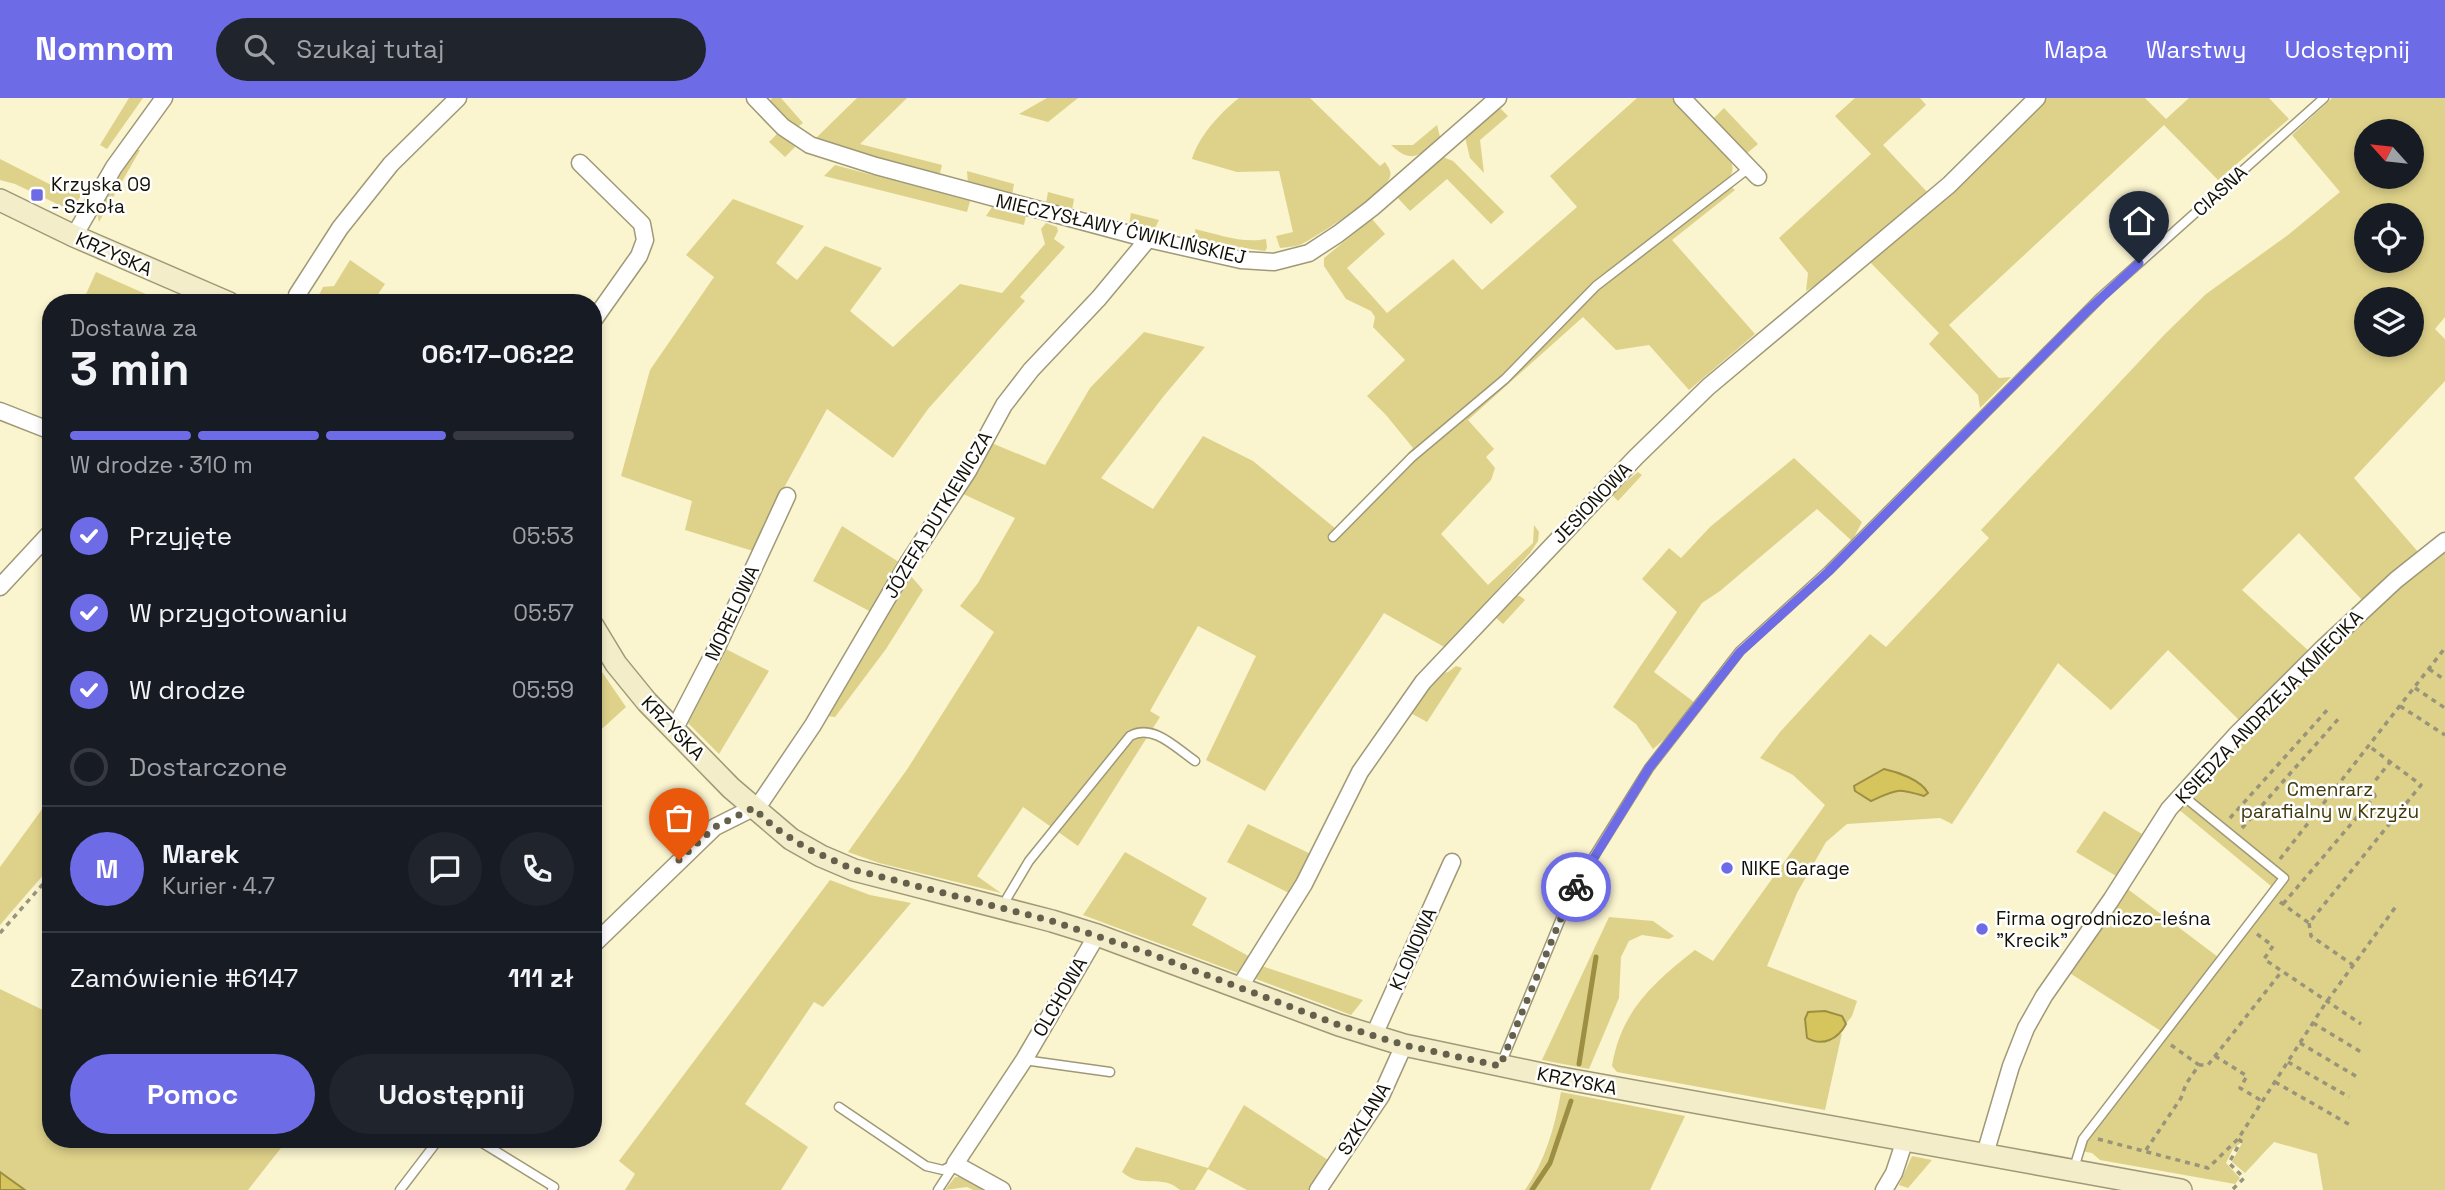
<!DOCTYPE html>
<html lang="pl">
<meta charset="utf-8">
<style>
:root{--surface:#171b24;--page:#20242c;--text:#f1f3f6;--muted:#9ea1a6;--line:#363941;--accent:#6d6ce6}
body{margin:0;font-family:"Space Grotesk",sans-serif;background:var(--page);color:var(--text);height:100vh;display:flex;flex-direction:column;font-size:26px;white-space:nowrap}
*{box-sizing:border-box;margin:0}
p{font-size:23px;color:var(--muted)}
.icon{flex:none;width:38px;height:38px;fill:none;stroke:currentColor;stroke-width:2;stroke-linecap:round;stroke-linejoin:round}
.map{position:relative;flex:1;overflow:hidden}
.panel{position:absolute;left:42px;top:196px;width:560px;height:854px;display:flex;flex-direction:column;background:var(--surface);border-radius:28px;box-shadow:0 4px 10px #0003}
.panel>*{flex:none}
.needle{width:46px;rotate:297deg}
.buttons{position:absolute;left:2354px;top:21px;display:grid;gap:14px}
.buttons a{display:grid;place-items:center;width:70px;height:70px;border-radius:50%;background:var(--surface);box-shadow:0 4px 10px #0003;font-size:35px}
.pin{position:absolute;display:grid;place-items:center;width:60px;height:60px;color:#fff;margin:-72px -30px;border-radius:50% 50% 50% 0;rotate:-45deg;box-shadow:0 0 7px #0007}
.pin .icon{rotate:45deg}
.courier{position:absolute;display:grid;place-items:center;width:70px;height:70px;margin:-35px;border:5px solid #6d6ce6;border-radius:50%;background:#fff;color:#222;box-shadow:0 2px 9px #0007}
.head em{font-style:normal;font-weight:700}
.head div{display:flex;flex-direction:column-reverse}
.head{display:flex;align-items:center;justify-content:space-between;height:119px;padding:0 28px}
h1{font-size:46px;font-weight:700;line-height:52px}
.bar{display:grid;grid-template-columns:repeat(4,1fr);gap:10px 7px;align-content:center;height:84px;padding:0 28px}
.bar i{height:9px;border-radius:5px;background:var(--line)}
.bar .current{background:var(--accent)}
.bar p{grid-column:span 4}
.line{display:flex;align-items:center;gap:18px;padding:0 28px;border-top:2px solid var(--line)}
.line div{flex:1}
.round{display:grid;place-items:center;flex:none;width:74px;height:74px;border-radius:37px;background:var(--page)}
ol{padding:0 28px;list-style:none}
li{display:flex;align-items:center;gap:21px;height:77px}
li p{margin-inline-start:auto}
li .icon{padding:7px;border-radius:50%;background:var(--accent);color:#fff;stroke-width:4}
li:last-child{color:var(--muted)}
li i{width:38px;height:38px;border:4px solid var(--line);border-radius:50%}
.cta{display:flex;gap:14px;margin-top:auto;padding:14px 28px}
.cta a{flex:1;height:80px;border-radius:42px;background:var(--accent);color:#fff;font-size:28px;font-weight:700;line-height:80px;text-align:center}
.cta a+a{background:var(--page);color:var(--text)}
header{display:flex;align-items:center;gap:42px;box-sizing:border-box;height:98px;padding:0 35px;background:var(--accent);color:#fff}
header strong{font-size:33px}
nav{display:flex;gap:38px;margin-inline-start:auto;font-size:24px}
.search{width:490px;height:63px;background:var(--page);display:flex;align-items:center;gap:18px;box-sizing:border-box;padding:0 24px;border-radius:38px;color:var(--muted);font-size:26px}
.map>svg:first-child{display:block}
.green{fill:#ded28a;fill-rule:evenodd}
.water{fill:#d6c55d;stroke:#9c8f43;stroke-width:2}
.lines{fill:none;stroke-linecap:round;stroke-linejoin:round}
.stream{stroke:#9c8f43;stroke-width:5}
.lane-casing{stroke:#9f9977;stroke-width:11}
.street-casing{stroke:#9f9977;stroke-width:19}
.secondary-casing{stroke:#9f9977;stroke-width:24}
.path{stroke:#99947a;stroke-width:3.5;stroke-dasharray:5 5;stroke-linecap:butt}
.lane{stroke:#fff;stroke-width:8}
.street{stroke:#fff;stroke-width:16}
.secondary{stroke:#f3edca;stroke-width:21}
.done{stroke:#64604c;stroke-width:7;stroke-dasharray:0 12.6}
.route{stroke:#6d6ce6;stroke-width:9}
.poi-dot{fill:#6d6ce6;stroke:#fff;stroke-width:2.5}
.labels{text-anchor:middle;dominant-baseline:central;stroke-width:5;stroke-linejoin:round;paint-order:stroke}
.poi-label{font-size:19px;fill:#131105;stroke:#fff;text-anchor:start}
.street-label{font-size:19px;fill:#131105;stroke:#fff}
.park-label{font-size:19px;fill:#40390c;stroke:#fff}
</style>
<header>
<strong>Nomnom</strong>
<div class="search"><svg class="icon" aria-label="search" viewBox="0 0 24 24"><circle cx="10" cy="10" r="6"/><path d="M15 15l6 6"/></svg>Szukaj tutaj</div>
<nav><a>Mapa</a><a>Warstwy</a><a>Udostępnij</a></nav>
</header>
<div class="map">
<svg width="2445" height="1092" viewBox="0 0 2445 1092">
<rect width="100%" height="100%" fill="#faf4cf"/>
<g class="green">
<polygon points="129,0 143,0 107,51 100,47"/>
<polygon points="772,0 781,0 803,25 796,30 770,3"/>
<polygon points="857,0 907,0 860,46 942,67 939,79 816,40"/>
<polygon points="1047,0 1078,0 1048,24 1019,16"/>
<path d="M1239 0H1310L1380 68 1385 64C1388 69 1392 73 1390 79 1385 95 1319 137 1302 146 1295 149 1287 149 1280 150L1276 138 1293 134 1279 73 1237 74 1192 61C1198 39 1221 14 1239 0Z"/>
<path d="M1637 0H1672L1728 57C1734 68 1735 75 1725 84L1735 92 1672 142 1755 236 1689 292 1649 247 1616 252 1583 219 1468 322 1494 351 1486 359 1495 370 1491 382 1441 436 1488 487 1533 445 1534 427 1539 434 1538 443 1530 455 1446 550 1384 515C1345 575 1302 632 1265 693L1206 662 1256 558 1198 528 1150 613 1160 619 1078 748 1023 709 977 778 1001 795 879 765 848 754 908 670 994 534 960 508 978 485 1015 420 961 395 989 344 1045 367 1090 290 1144 234 1205 249 1163 299 1101 380 1153 411 1203 338 1253 363 1336 431 1413 350 1386 317 1367 298 1405 262 1373 229 1375 219 1371 213 1346 201 1324 168V160L1372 121 1385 136 1347 170 1387 215 1453 161 1482 192 1577 109 1550 78Z"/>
<polygon points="1855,0 1920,0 1926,7 1883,47 1929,96 1821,184 1806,193 1808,175 1779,140 1871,56 1835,18"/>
<polygon points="2043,0 2145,0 2166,21 2189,0 2269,0 2289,21 2218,82 2164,27 1949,227 1999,280 2011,279 1980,310 1978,297 1929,246 1939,235 1868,162"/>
<path d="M2332 0H2445V219L2435 231 2445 241V283L2354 380 2419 455 2363 503 2299 435 2242 492 2311 555 2241 624 2168 552 2111 612 2058 565 1952 726 1940 720 1847 726 1826 744 1797 795 1767 868 1857 903 1852 918 1846 926 1842 918 1830 943 1842 935 1825 1012 1617 974 1612 968C1621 913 1653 885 1695 852L1713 863 1825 707 1793 677 1760 660 1780 634 1870 536 1886 549 1989 440 1981 432 2165 236 2206 196 2288 137 2340 94 2292 37ZM2366 33H2412V79H2366ZM2366 117H2412V163H2366ZM2366 201H2412V247H2366ZM1864 683 1928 695 1905 692 1888 694 1871 703 1854 688Z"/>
<polygon points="1499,9 1508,18 1480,42 1484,75 1470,60 1465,39"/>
<polygon points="1724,10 1758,46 1746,56 1713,21"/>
<path d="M1437 27 1440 39C1421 56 1413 68 1391 47H1413Z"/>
<polygon points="778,35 796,48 785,59 769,44"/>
<polygon points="135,52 140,52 99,124 97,115"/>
<polygon points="1443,59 1453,63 1504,114 1491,126 1447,81 1410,113 1397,99"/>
<polygon points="0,61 65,94 79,88 81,84 84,92 72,113 15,86 0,82"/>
<polygon points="835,67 970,103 967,114 824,78"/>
<polygon points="967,73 1014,86 1012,97 968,86"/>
<polygon points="1048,94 1074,101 1072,112 1046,105"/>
<polygon points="733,101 804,128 776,165 797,182 825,148 882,170 850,213 893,249 960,186 1002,195 1045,146 1041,131 1046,125 1057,129 1058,133 1054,141 1065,149 1020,199 1025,203 928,311 893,360 827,311 786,386 753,453 685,432 692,403 621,378 650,272 714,179 686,157"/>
<polygon points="992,109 1026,117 1024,127 986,118"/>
<polygon points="1131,115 1159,122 1154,132 1129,127"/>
<path d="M1195 131C1217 136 1243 146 1266 141L1267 150 1265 153 1196 143Z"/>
<polygon points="350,162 385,186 372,205 315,205 323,189 334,188"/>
<polygon points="96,174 166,205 82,205"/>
<polygon points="1794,360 1862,424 1852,443 1817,411 1720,493 1702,505 1654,574 1694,604 1667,639 1653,651 1636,626 1613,609 1677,514 1642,481 1669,450 1681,460 1710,429"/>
<polygon points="1638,374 1642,377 1618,403 1611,396"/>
<polygon points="842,428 902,466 873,515 813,483"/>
<polygon points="2445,449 2445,1092 2323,1092 2317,1056 2274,1044 2245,1075 2232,1064 2243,1043 2233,1051 2226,1065 2240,1080 2235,1086 2100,1062 2092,1055 2076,1052 2080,1039 2161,933 2068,874 2125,789 2218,859 2271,788 2177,710 2196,687 2391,493"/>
<polygon points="910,477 923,492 886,551 835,619 826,618"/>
<polygon points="1514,498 1520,498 1525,502 1503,526 1494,518"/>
<polygon points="722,549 769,573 719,656 685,622"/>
<polygon points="593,561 626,609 593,639"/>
<polygon points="1456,568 1462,570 1427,624 1407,613 1438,576 1448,574"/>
<polygon points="51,699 51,768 0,827 0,769"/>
<polygon points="2104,713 2142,736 2116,778 2076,754"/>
<polygon points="1248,726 1313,757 1293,797 1227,764"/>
<polygon points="1125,754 1207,800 1192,827 1252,860 1243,873 1238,875 1083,817"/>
<polygon points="830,782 870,797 911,805 823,909 814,904 745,1006 808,1049 781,1092 625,1092 635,1076 619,1063"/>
<polygon points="1609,819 1653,823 1674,838 1669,841 1642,837 1629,843 1621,859 1619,900 1589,971 1542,962"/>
<polygon points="1259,867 1363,902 1351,917 1256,881"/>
<polygon points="0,891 51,916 51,1041 288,1041 248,1092 25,1092 0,1074"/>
<path d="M1561 994 1685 1018 1650 1092H1525C1545 1063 1555 1029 1561 994Z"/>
<path d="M1244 1007 1331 1064 1313 1092H1247L1208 1071 1195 1092H1180C1161 1075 1143 1092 1122 1074L1136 1049 1208 1070Z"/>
<polygon points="1912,1058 1932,1062 1908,1090 1899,1087"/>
<polygon points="955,1079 964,1079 991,1092 973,1092 967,1089 945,1092"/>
</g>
<g class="water">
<path d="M1884 671C1898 674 1921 682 1928 695L1924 698C1896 690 1897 691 1871 703L1855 693 1854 688Z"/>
<path d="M1825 913 1842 918 1846 926C1838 941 1823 949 1807 940L1805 921 1808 914Z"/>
<polygon points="0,1074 25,1092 0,1092"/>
</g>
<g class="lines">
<g class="stream">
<polyline points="1579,966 1596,859"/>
<polyline points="1532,1092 1550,1065 1571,1003"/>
</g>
<defs>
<g id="lane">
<polyline points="1333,439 1412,359 1505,281 1596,188 1749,70"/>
<path d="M1005 810 1007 800 1029 763 1130 638C1153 625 1176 650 1195 663"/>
<polyline points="1024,962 1110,974"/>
<polyline points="1501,966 1566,808 1591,763 1649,670 1740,553 1828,473 2101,199 2324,0"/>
<polyline points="839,1009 926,1068 943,1072 955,1066"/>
<polyline points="476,1041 554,1089 552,1092"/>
<polyline points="2074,1070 2083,1041 2284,780 2182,697"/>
<polyline points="400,1092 439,1041"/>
<polyline points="938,1092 953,1069"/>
</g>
<g id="street">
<polyline points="755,0 783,29 810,47 876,68 1148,141 1241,162 1274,164 1309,155 1338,136 1372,110 1498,0"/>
<polyline points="1682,0 1758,79"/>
<polyline points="580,65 642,126 645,142 639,158 593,223"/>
<polyline points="74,138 114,69 164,0"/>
<polyline points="297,205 297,197 340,130 391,66 458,0"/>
<polyline points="0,313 51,333"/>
<polyline points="0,489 51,434"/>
<polyline points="674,632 718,547 787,398"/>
<polyline points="593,847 715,729 753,710 761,704 813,627 908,465 968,373 1004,307 1031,272 1099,200 1148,141"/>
<polyline points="1239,890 1304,786 1360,674 1423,584 1636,359 1708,289 1949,87 2037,0"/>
<polyline points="1374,937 1452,764"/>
<polyline points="1985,1056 2011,968 2026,930 2044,898 2111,802 2169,711 2235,638 2323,550 2396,482 2445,443"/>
<polyline points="1002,1092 955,1066 1024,962 1097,837"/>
<polyline points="1318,1092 1381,998 1404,947"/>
<polyline points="1884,1092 1894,1075 1905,1042"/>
</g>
<g id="secondary">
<polyline points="0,102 74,138 229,205"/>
<polyline points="593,528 616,566 647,604 731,690 791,741 821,758 854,772 1052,823 1097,837 1339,927 1404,947 1556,979 2181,1092"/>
</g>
</defs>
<use href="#lane" class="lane-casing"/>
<use href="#street" class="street-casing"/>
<use href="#secondary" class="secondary-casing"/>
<g class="path">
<polyline points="2429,571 2445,582"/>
<polyline points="2415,590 2445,610"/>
<polyline points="2400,608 2445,637"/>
<polyline points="2230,720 2329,610"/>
<polyline points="2242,730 2340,619"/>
<polyline points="2280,761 2445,550"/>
<polyline points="2280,804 2309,825 2421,687 2369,648"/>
<polyline points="2283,806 2375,698 2371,688 2390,664"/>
<polyline points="2309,825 2311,838 2353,867"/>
<polyline points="0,835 51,777"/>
<polyline points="2257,836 2273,848 2264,861 2361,926"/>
<polyline points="2313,925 2361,954"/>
<polyline points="2300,945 2359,980"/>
<polyline points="2171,947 2199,967"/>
<polyline points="2215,958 2247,978 2240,990 2262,1003"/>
<polyline points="2288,964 2349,999"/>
<polyline points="2275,984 2352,1028"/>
<polyline points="2098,1041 2208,1070 2238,1041 2325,906 2397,807"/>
<polyline points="2146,1052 2181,1000 2186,986 2199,967 2208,967 2282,873"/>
<polyline points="2233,1091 2244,1080 2229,1065 2241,1043 2238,1041"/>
</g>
<use href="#lane" class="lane"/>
<use href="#street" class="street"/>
<use href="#secondary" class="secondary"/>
</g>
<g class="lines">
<polyline class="done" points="679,762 715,729 753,710 774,729 806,750 855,772 1052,823 1148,855 1339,927 1404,947 1500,968 1566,808 1576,789"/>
<polyline class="route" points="1576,789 1649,670 1740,554 1828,474 2086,214 2139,165"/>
</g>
<g class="poi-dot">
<rect x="30" y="90" width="14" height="14" rx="3.5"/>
<circle cx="1727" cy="770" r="7"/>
<circle cx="1982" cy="831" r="7"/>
</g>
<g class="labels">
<g class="poi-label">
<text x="51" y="86">Krzyska 09<tspan x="51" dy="22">- Szkoła</tspan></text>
<text x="1741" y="770">NIKE Garage</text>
<text x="1996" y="820">Firma ogrodniczo-leśna<tspan x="1996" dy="22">"Krecik"</tspan></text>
</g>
<g class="street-label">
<text transform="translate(2220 93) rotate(-42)">CIASNA</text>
<text transform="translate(1121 131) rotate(13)">MIECZYSŁAWY ĆWIKLIŃSKIEJ</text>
<text transform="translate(114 156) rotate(24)">KRZYSKA</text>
<text transform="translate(1592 405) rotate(-46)">JESIONOWA</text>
<text transform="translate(938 417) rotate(-59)">JÓZEFA DUTKIEWICZA</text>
<text transform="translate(732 515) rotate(-65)">MORELOWA</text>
<text transform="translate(2269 609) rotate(-46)">KSIĘDZA ANDRZEJA KMIECIKA</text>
<text transform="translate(673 630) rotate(46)">KRZYSKA</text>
<text transform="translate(1413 851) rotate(-66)">KLONOWA</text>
<text transform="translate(1060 899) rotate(-60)">OLCHOWA</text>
<text transform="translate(1577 983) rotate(11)">KRZYSKA</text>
<text transform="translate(1364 1021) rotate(-58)">SZKLANA</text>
</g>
<g class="park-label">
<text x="2330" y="691">Cmenrarz<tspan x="2330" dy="22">parafialny w Krzyżu</tspan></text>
</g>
</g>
</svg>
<div class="buttons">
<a><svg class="needle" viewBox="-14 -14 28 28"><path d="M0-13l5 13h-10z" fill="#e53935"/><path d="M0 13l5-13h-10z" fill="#9ea1a6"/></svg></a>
<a><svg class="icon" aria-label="locate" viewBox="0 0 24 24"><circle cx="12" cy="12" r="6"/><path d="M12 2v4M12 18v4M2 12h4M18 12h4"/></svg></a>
<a><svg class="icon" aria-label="layers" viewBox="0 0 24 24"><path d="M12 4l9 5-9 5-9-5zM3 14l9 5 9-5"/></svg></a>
</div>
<div class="pin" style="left:679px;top:762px;background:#ea580c"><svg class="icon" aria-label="bag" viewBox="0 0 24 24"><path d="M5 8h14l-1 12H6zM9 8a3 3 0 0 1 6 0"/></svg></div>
<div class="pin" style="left:2139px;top:165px;background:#1f2937"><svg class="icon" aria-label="home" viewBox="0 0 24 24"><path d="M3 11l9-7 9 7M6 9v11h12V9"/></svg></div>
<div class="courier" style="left:1576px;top:789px"><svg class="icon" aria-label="bike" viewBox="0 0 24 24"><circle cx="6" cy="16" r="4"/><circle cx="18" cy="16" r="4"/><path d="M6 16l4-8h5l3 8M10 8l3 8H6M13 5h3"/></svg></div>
<section class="panel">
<div class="head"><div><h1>3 min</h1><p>Dostawa za</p></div><em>06:17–06:22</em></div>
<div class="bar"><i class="current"></i><i class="current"></i><i class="current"></i><i></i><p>W drodze · 310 m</p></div>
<ol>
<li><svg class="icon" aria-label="check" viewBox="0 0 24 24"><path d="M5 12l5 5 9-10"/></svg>Przyjęte<p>05:53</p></li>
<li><svg class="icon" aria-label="check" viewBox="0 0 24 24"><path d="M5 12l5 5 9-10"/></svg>W przygotowaniu<p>05:57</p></li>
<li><svg class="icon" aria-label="check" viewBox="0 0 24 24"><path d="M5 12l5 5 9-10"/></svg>W drodze<p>05:59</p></li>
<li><i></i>Dostarczone</li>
</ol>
<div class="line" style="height:126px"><b class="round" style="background:var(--accent);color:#fff">M</b><div><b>Marek</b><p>Kurier · 4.7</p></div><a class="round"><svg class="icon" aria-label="chat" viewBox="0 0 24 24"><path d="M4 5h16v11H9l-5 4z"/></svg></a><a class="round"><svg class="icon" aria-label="phone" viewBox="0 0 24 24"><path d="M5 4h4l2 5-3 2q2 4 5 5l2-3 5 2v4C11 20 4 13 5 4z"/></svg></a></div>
<div class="line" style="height:91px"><div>Zamówienie #6147</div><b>111 zł</b></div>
<div class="cta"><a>Pomoc</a><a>Udostępnij</a></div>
</section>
</div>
